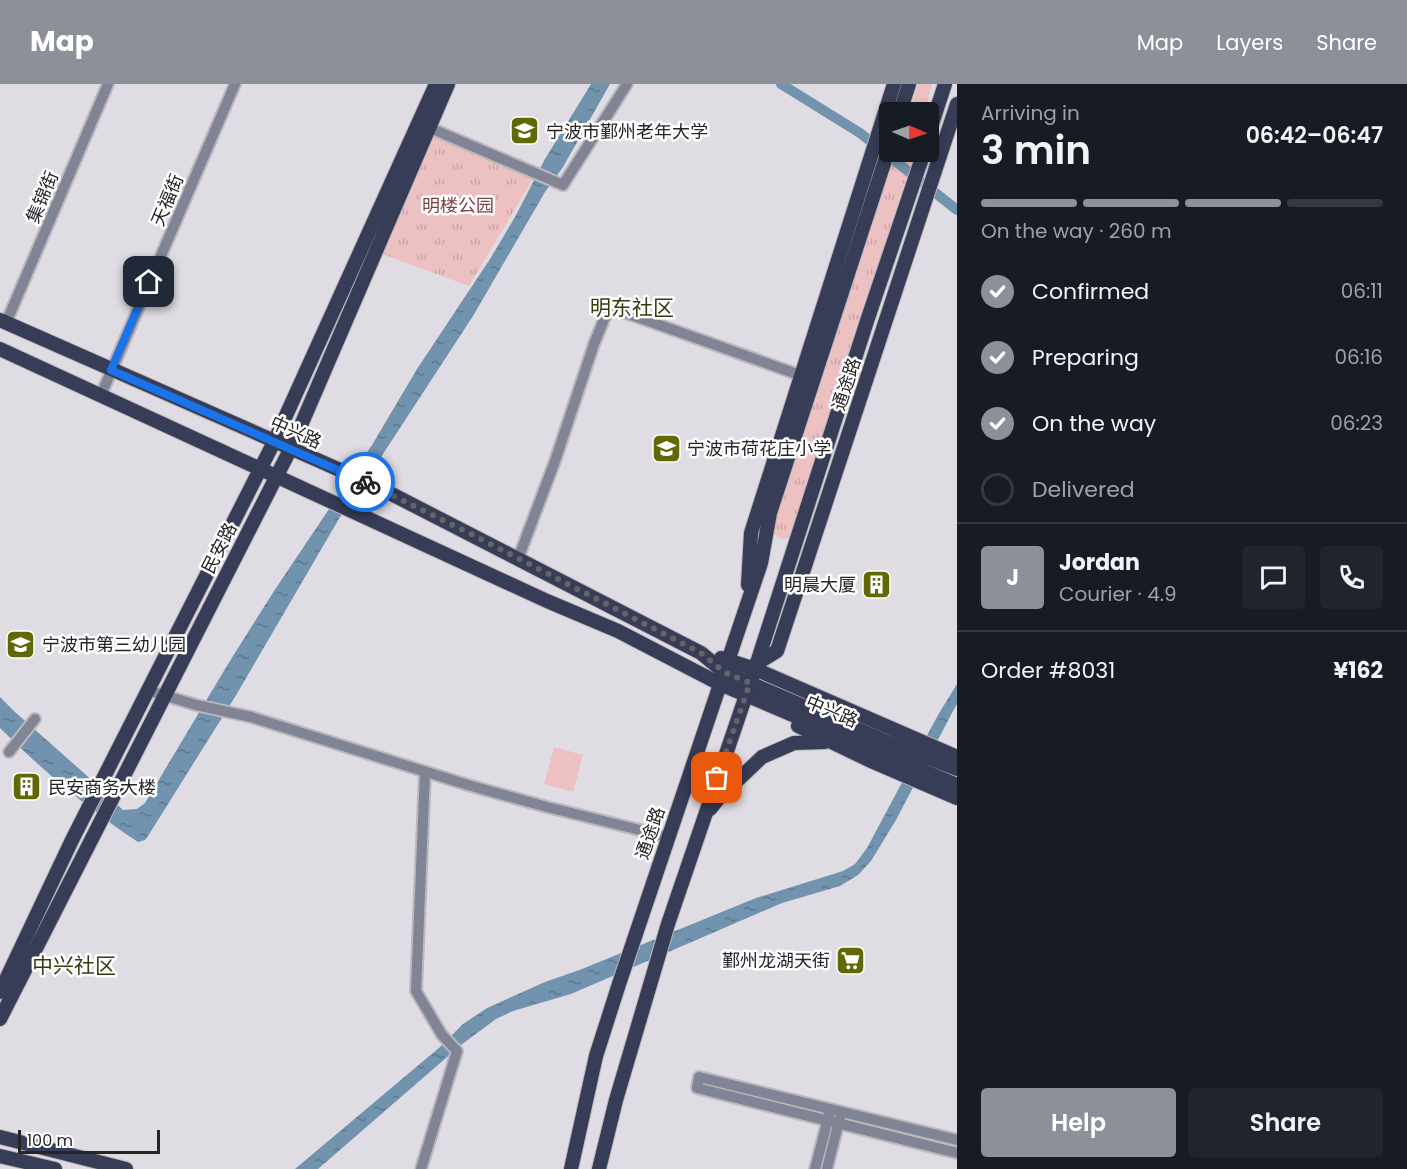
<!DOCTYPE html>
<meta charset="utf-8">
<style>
:root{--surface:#171b24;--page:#20242c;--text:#f1f3f6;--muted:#9ea1a6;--line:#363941;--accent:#8c9099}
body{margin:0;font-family:Poppins,"Noto Sans SC",sans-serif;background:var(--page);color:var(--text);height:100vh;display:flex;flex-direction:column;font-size:22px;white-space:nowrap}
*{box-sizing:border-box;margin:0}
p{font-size:20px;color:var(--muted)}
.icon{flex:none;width:33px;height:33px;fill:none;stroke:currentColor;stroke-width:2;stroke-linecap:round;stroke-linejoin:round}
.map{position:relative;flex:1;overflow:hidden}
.side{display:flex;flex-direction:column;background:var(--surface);width:450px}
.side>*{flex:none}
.needle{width:39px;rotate:92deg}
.fabs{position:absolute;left:879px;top:18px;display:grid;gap:12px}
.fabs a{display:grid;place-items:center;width:60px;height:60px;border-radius:6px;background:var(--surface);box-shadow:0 3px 9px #0003;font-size:30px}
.scale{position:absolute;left:18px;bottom:15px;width:142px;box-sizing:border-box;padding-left:6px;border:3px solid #252426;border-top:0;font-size:16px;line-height:21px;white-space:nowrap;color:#252426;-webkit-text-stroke:4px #fff;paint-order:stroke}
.pin{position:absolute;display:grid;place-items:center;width:51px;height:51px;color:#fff;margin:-26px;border-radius:12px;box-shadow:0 3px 9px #0006}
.courier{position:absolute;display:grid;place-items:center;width:60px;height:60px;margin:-30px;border:4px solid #1a73e8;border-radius:50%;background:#fff;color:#222;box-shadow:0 2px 8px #0007}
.headline em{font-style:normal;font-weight:600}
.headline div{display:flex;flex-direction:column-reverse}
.headline{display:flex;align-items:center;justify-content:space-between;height:102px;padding:0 24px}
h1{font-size:39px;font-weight:600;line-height:45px}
.bar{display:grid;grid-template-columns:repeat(4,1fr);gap:9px 6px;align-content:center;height:72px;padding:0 24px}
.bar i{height:8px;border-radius:4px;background:var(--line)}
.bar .active{background:var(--accent)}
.bar p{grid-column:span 4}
.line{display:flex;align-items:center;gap:15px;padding:0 24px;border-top:2px solid var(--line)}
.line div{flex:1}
.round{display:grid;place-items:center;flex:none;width:63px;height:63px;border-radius:6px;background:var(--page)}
ol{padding:0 24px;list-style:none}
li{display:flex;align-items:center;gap:18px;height:66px}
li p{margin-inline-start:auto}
li .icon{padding:6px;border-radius:50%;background:var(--accent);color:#fff;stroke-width:4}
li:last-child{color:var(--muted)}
li i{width:33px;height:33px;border:3px solid var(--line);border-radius:50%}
.action{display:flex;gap:12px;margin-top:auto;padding:12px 24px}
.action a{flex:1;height:69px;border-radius:6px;background:var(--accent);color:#fff;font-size:24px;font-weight:600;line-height:69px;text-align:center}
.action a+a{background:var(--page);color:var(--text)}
header{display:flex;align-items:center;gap:36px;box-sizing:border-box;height:84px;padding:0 30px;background:var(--accent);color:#fff}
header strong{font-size:28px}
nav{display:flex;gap:33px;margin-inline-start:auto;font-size:21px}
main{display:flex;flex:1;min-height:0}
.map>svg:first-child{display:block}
.grass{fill:url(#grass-tufts)}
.pitch{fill:#edc0c2}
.water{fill:url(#water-ripples)}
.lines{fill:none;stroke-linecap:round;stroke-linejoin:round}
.canal{stroke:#7193ae;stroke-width:10}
.minor-casing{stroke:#bbb7bd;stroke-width:14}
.major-casing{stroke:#bbb7bd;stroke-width:16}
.minor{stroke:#818494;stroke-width:10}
.major{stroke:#373c57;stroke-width:14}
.done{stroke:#666468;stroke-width:6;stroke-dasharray:0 10.8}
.route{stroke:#1a73e8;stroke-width:8}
.labels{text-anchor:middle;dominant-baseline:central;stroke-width:5;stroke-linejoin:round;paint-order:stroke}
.poi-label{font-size:18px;fill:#252426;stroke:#fff;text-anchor:start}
.street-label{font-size:18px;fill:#252426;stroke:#fff}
.park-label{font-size:18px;fill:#7e4147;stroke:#fff}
.quarter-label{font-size:21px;fill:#383b12;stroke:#fff}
</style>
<header>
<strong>Map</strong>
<nav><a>Map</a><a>Layers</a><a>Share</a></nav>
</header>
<main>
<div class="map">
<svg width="957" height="1085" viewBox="0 0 957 1085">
<defs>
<pattern id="grass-tufts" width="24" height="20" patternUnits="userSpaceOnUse" patternTransform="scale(1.5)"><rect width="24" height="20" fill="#edc0c2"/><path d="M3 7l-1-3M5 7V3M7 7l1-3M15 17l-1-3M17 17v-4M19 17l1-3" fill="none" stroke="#cba5a7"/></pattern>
<pattern id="water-ripples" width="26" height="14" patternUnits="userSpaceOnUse" patternTransform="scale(1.5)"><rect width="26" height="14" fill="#7193ae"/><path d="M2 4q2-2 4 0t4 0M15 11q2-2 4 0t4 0" fill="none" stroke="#5d788d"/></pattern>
</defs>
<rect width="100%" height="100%" fill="#e0dce3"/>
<g class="grass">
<polygon points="918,0 932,0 925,28 909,28"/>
<polygon points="433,51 533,95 469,202 382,170"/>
<polygon points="896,68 915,68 789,453 784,455 778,454 774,449 775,438"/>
</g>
<polygon class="pitch" points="554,663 583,671 573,708 544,700"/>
<g class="water">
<path d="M591 0H610L563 83 545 108 473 232 368 393 340 433 235 613 148 752 145 756 138 758C88 725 42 686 0 644V613L15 628 85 690 123 726 137 725 145 719 228 580 274 507 372 361 417 285 490 175 515 133 545 75Z"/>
<polygon points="957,600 957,620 953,627 896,736 871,777 858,791 840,802 782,819 571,910 513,927 496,935 461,961 318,1085 295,1085 440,963 463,940 487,924 545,898 582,885 756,814 843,787 855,780 867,764 938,631"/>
</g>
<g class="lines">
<polyline class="canal" points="781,0 860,49 957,126"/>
<defs>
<g id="minor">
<polyline points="430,44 563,101 627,0"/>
<polyline points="6,239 108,0"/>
<polyline points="101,311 235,0"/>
<polyline points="518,475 555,377 594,260 609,223 808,294"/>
<polyline points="147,606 196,621 251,633 468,701 547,723 668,753"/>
<polyline points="9,668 35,635"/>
<polyline points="957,1056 699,993 697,1004 957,1069"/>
<polyline points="421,1085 457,967 442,951 416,907 425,688"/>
<polyline points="815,1085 829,1031"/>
<polyline points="827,1085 840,1033"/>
</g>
<g id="major">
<polyline points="900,28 909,0"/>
<polyline points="928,52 945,0"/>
<polyline points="0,236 374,401 701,569 724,588 885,657 957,685"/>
<polyline points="0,265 547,517 618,547 720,600 957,701"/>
<polyline points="748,501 751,449 894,0"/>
<polyline points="721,574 755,585 957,673"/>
<polyline points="756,580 777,567 957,20"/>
<polyline points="798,642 871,677 957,714"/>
<polyline points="710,725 719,714 762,673 794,659 825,658"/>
<polyline points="0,908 72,756 274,358 436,0"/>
<polyline points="0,935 292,362 448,0"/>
<polyline points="0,1053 126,1085"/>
<polyline points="0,1072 55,1085"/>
<polyline points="571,1085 596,972 619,900 761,479 770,429 890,61"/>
<polyline points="599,1085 616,1016 668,840 755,585 867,237 924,68"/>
</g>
</defs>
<use href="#minor" class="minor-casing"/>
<use href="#major" class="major-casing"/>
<use href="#minor" class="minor"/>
<use href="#major" class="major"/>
</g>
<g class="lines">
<polyline class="done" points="365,398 477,453 701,569 724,588 750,599 717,694"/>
<polyline class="route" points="149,198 111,286 365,398"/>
</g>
<defs>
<symbol id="university-square" viewBox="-11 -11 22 22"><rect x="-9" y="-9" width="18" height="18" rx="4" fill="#636807" stroke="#fff"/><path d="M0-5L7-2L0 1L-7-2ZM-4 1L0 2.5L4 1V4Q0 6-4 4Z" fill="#fff"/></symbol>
<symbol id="school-square" viewBox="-11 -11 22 22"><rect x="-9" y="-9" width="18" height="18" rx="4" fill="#636807" stroke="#fff"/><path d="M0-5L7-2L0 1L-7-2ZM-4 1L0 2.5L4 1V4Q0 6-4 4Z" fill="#fff"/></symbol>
<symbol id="building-square" viewBox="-11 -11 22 22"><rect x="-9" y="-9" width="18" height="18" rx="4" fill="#636807" stroke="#fff"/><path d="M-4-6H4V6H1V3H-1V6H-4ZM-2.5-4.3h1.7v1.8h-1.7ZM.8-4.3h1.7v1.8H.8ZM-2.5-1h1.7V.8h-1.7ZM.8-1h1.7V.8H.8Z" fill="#fff"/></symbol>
<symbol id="supermarket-square" viewBox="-11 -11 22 22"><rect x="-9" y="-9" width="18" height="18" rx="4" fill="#636807" stroke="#fff"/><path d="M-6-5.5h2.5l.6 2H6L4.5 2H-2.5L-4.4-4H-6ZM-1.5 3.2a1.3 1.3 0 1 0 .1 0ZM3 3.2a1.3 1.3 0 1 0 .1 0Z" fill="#fff"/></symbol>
</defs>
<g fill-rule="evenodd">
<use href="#university-square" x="508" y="30" width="33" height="33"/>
<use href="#school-square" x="650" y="348" width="33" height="33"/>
<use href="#building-square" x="860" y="484" width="33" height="33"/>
<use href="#school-square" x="4" y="544" width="33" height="33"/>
<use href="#building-square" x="10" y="686" width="33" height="33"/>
<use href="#supermarket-square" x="834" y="860" width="33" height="33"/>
</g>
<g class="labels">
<g class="poi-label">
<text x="546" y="47">宁波市鄞州老年大学</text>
<text x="687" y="364">宁波市荷花庄小学</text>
<text x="856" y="500" text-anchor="end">明晨大厦</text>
<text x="42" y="560">宁波市第三幼儿园</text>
<text x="48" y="703">民安商务大楼</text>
<text x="830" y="876" text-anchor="end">鄞州龙湖天街</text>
</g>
<g class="street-label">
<text transform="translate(42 113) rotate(-67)">集锦街</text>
<text transform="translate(167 116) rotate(-67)">天福街</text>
<text transform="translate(846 300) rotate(-72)">通途路</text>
<text transform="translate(296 348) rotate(24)">中兴路</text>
<text transform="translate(219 464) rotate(-63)">民安路</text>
<text transform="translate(832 627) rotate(23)">中兴路</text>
<text transform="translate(650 749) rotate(-71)">通途路</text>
</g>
<g class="park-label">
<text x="458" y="121">明楼公园</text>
</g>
<g class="quarter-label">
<text x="632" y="223">明东社区</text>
<text x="74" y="881">中兴社区</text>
</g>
</g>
</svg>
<div class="fabs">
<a><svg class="needle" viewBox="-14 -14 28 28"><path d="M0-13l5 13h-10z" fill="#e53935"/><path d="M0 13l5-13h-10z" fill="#9ea1a6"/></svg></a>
</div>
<div class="scale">100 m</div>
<div class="pin" style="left:717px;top:694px;background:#ea580c"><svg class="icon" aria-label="bag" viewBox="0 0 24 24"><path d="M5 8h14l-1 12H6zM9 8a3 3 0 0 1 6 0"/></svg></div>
<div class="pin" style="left:149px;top:198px;background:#1f2937"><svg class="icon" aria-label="home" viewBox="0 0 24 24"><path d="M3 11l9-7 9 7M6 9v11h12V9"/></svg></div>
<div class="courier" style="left:365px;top:398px"><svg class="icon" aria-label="bike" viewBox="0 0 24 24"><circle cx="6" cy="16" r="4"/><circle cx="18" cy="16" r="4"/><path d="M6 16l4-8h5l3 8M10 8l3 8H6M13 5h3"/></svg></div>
</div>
<section class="side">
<div class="headline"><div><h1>3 min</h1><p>Arriving in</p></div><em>06:42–06:47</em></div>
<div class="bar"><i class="active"></i><i class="active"></i><i class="active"></i><i></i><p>On the way · 260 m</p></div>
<ol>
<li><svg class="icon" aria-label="check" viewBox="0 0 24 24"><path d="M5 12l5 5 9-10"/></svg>Confirmed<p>06:11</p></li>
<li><svg class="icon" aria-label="check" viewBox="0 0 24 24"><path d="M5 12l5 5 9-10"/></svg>Preparing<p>06:16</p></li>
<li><svg class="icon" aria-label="check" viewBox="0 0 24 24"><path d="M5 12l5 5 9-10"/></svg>On the way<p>06:23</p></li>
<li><i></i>Delivered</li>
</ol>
<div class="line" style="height:108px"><b class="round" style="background:var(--accent);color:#fff">J</b><div><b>Jordan</b><p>Courier · 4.9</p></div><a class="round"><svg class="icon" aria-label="chat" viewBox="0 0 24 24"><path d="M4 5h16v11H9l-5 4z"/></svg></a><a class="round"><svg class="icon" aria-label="phone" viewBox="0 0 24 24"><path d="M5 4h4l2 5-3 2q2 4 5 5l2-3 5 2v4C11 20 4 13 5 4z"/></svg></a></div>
<div class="line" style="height:78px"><div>Order #8031</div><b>¥162</b></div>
<div class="action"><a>Help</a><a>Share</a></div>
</section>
</main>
